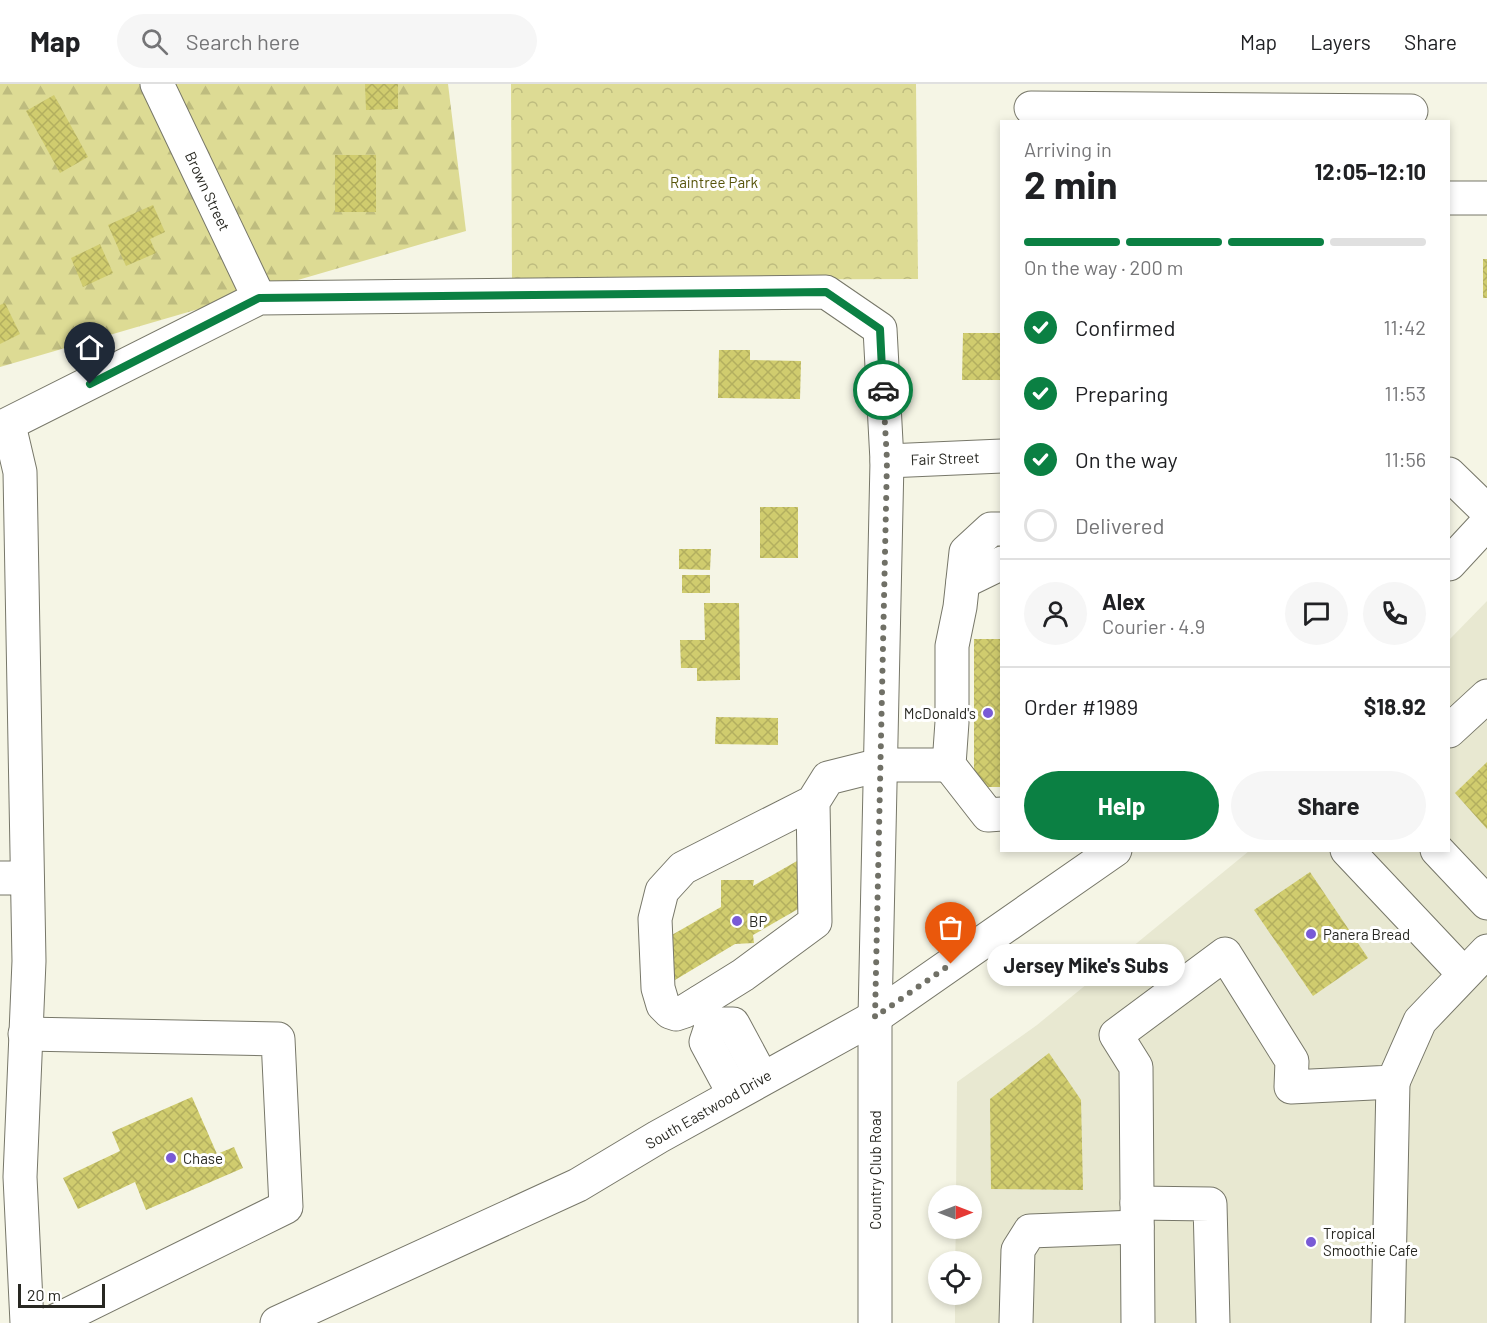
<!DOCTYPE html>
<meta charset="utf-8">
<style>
:root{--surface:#fff;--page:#f6f6f6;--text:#202124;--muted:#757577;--line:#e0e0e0;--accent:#0b8043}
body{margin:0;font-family:Barlow,sans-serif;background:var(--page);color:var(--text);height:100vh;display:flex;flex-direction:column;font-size:22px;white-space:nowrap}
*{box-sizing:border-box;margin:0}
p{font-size:20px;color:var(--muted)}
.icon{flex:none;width:33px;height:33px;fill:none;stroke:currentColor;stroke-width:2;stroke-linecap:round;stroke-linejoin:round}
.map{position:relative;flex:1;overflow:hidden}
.details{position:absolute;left:1000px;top:36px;width:450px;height:732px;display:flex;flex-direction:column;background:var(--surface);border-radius:0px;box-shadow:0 3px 9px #0003}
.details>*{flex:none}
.needle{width:39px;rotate:90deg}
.tools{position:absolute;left:928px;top:1101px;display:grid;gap:12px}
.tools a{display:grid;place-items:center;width:54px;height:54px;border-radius:50%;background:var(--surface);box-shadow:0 3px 9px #0003;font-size:30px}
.scale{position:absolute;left:18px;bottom:15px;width:87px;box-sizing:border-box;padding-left:6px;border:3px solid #282822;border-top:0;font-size:16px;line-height:21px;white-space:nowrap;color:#282822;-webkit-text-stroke:4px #fff;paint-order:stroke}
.pin{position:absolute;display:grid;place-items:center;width:51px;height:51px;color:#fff;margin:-62px -26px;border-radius:50% 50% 50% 0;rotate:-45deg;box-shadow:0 0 6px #0007}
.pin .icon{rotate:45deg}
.courier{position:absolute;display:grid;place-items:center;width:60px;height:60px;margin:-30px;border:4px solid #0b8043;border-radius:50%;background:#fff;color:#222;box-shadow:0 2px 8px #0007}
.bubble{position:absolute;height:42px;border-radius:21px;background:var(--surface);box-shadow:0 3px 9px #0003;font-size:20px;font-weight:700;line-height:42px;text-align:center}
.overview em{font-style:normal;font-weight:700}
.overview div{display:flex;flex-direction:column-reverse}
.overview{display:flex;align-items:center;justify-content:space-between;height:102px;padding:0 24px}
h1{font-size:39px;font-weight:700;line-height:45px}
.bar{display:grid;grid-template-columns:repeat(4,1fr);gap:9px 6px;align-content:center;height:72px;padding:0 24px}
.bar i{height:8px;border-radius:4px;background:var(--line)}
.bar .current{background:var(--accent)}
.bar p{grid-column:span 4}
.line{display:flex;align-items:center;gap:15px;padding:0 24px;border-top:2px solid var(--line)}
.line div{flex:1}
.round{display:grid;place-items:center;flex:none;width:63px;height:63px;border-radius:32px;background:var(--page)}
ol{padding:0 24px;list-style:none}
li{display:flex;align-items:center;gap:18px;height:66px}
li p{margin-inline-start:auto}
li .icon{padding:6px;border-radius:50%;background:var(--accent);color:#fff;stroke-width:4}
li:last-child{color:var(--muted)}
li i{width:33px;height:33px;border:3px solid var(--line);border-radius:50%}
.button{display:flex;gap:12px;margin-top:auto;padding:12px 24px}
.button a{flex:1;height:69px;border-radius:36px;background:var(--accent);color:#fff;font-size:24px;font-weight:700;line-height:69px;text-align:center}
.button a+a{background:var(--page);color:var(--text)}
header{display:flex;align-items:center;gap:36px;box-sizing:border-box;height:84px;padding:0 30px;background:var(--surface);border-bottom:2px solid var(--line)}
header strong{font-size:28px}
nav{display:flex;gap:33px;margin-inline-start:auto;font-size:21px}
.search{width:420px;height:54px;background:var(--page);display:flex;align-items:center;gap:15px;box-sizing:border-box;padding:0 21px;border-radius:33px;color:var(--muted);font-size:22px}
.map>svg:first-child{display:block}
.built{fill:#e8e8d1}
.forest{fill:url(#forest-firs)}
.park{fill:url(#park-crowns)}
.building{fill:url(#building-cross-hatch)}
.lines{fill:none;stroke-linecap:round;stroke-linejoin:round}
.minor-casing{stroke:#777769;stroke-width:35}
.major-casing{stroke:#777769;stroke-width:35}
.minor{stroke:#fff;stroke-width:33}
.major{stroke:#fff;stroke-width:33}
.done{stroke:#707066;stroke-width:6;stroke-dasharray:0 10.8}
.route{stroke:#0b8043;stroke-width:8}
.poi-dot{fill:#795bd6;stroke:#fff;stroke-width:2}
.labels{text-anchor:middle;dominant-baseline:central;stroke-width:6;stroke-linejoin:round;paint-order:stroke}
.park-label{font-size:15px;fill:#57540a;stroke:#fff}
.street-label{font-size:15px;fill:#282822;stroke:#fff}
.poi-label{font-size:15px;fill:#282822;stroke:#fff;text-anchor:start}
</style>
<header>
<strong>Map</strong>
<div class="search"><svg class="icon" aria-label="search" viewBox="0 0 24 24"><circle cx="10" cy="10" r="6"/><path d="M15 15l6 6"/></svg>Search here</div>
<nav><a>Map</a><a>Layers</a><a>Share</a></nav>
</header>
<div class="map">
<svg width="1487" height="1239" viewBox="0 0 1487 1239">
<defs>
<pattern id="forest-firs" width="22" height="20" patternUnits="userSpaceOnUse" patternTransform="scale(1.5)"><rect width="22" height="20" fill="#dddb94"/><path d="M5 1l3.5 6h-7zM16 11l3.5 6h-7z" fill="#bebc7f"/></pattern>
<pattern id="park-crowns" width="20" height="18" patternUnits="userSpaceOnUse" patternTransform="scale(1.5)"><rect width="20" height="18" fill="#dddb94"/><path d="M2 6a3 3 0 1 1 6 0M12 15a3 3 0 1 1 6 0" fill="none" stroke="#bebc7f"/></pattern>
<pattern id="building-cross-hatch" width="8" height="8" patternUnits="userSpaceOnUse" patternTransform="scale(1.5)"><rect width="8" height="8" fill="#d0cc6e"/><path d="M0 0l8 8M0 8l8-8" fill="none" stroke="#b3af5f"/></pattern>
</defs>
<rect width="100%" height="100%" fill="#f5f5e5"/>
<polygon class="built" points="1487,517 1487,1239 955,1239 955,1211 972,1210 972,1178 955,1177 956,1145 972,1144 972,1112 956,1111 957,998 1037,941 1249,767 1449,766 1449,556"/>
<polygon class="forest" points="0,0 448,0 466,147 0,283"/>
<polygon class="park" points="511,0 916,0 918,195 512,196"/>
<g class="building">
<polygon points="365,0 398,0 398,25 366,26"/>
<polygon points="54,11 88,73 60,89 26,27"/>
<rect x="335" y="71" width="41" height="57"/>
<polygon points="153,121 165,148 150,155 156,169 126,182 108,141"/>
<polygon points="100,160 113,189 83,203 71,174"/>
<rect x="1483" y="175" width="4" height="39"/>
<polygon points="5,219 20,250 0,260 0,221"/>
<polygon points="963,249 1002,249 1002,296 962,296"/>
<polygon points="719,266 750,266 750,276 801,277 800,315 718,314"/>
<rect x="760" y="423" width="38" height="51"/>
<polygon points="679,465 711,465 710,486 679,485"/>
<rect x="682" y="491" width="28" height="18"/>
<polygon points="704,519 739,519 740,596 697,597 697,584 681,584 680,556 705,556"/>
<rect x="974" y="555" width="28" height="148"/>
<polygon points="716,633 778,634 778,661 715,660"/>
<polygon points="1487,678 1487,745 1455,709"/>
<polygon points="804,773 805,821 753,851 754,859 735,860 670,899 670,852 721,823 721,796 754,796 753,802"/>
<polygon points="1310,788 1368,874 1313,912 1254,826"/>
<polygon points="1049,969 1081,1016 1083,1106 991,1105 990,1015"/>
<polygon points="192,1013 217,1070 234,1063 243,1084 146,1126 135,1098 78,1125 63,1094 120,1067 112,1048"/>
</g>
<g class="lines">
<defs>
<g id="minor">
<polyline points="157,0 259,214"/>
<polyline points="1031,24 1411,27"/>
<polyline points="1449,114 1487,114"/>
<polyline points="9,341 20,388 29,877 20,1093 27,1239"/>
<polyline points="0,344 259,214 826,208 880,245 887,377 875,933 875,1239"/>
<polyline points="887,377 1002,372"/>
<polyline points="1449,390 1487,427"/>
<polyline points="1002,445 991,445 966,468 960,523 952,562 952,638 949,681 988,731 1002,730"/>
<polyline points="963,498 1002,479"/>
<polyline points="1449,647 1487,612"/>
<polyline points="813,718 683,784 662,807 655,835 658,904 663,921 670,928 676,930 685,927 743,891 815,838 813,718 828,694 880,681 949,681"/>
<polyline points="1347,766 1463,889"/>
<polyline points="1437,766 1487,819"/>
<polyline points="0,794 27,794"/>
<polyline points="700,918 712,940 706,958 734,1010"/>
<polyline points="712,940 733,940 762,994"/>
<polyline points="25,950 278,955 286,1123 51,1239"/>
<polyline points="1137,1119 1210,1120 1213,1239"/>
<polyline points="1016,1239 1018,1166 1030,1147 1137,1143"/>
<polyline points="1138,1239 1136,983 1116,951 1225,870 1292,977 1291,1003 1393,998 1420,937 1487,867"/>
<polyline points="1388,1239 1393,998"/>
</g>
<g id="major">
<polyline points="1449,480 1487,439"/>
<polyline points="277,1239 578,1101 658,1053 875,933 1115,766"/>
</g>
</defs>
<use href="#minor" class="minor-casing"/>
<use href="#major" class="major-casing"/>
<use href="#minor" class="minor"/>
<use href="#major" class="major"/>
</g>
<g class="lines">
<polyline class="done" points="883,306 887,376 875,933 951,880"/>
<polyline class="route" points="90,300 259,214 826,208 880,245 883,306"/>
</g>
<g class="poi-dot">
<circle cx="988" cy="629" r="6"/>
<circle cx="737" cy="837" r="6"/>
<circle cx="1311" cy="850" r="6"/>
<circle cx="171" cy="1074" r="6"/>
<circle cx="1311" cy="1158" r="6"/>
</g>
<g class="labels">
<g class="park-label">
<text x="714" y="98">Raintree Park</text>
</g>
<g class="street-label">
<text transform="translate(208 107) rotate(65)">Brown Street</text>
<text transform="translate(945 374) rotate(-2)">Fair Street</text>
<text transform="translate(708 1025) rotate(-30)">South Eastwood Drive</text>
<text transform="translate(875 1086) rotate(-90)">Country Club Road</text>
</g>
<g class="poi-label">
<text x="976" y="629" text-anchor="end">McDonald's</text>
<text x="749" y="837">BP</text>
<text x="1323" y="850">Panera Bread</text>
<text x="183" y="1074">Chase</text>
<text x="1323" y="1149">Tropical<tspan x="1323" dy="17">Smoothie Cafe</tspan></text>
</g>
</g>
</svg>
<div class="tools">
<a><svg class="needle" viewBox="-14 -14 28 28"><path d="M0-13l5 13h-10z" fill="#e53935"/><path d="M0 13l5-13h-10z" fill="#757577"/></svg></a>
<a><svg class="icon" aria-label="locate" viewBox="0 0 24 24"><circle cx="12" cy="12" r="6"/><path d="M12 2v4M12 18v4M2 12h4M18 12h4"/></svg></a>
</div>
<div class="scale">20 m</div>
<div class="pin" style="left:951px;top:880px;background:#ea580c"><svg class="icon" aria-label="bag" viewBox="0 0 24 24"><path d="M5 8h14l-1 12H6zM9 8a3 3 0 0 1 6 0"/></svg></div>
<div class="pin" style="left:90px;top:300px;background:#1f2937"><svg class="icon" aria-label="home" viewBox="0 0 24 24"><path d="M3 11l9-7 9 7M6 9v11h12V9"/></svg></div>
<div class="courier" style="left:883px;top:306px"><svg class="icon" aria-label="car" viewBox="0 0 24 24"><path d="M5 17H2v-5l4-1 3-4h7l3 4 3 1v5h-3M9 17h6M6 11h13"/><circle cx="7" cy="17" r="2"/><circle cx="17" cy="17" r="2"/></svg></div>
<div class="bubble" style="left:987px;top:860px;width:198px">Jersey Mike's Subs</div>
<section class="details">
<div class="overview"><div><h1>2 min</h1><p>Arriving in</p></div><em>12:05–12:10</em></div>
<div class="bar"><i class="current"></i><i class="current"></i><i class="current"></i><i></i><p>On the way · 200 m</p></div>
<ol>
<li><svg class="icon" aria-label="check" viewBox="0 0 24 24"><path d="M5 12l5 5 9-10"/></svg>Confirmed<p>11:42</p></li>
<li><svg class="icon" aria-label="check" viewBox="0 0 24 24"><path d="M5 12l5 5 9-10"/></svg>Preparing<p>11:53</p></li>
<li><svg class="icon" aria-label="check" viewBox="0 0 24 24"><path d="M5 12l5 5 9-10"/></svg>On the way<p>11:56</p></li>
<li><i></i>Delivered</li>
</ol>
<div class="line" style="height:108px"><a class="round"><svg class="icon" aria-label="person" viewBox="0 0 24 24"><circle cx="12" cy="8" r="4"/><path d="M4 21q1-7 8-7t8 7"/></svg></a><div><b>Alex</b><p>Courier · 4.9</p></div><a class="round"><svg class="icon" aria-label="chat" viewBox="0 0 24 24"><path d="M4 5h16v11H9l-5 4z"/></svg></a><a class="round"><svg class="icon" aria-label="phone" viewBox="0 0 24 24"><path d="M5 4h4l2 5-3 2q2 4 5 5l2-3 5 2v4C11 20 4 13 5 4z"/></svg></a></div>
<div class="line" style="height:78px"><div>Order #1989</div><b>$18.92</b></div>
<div class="button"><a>Help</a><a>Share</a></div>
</section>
</div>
